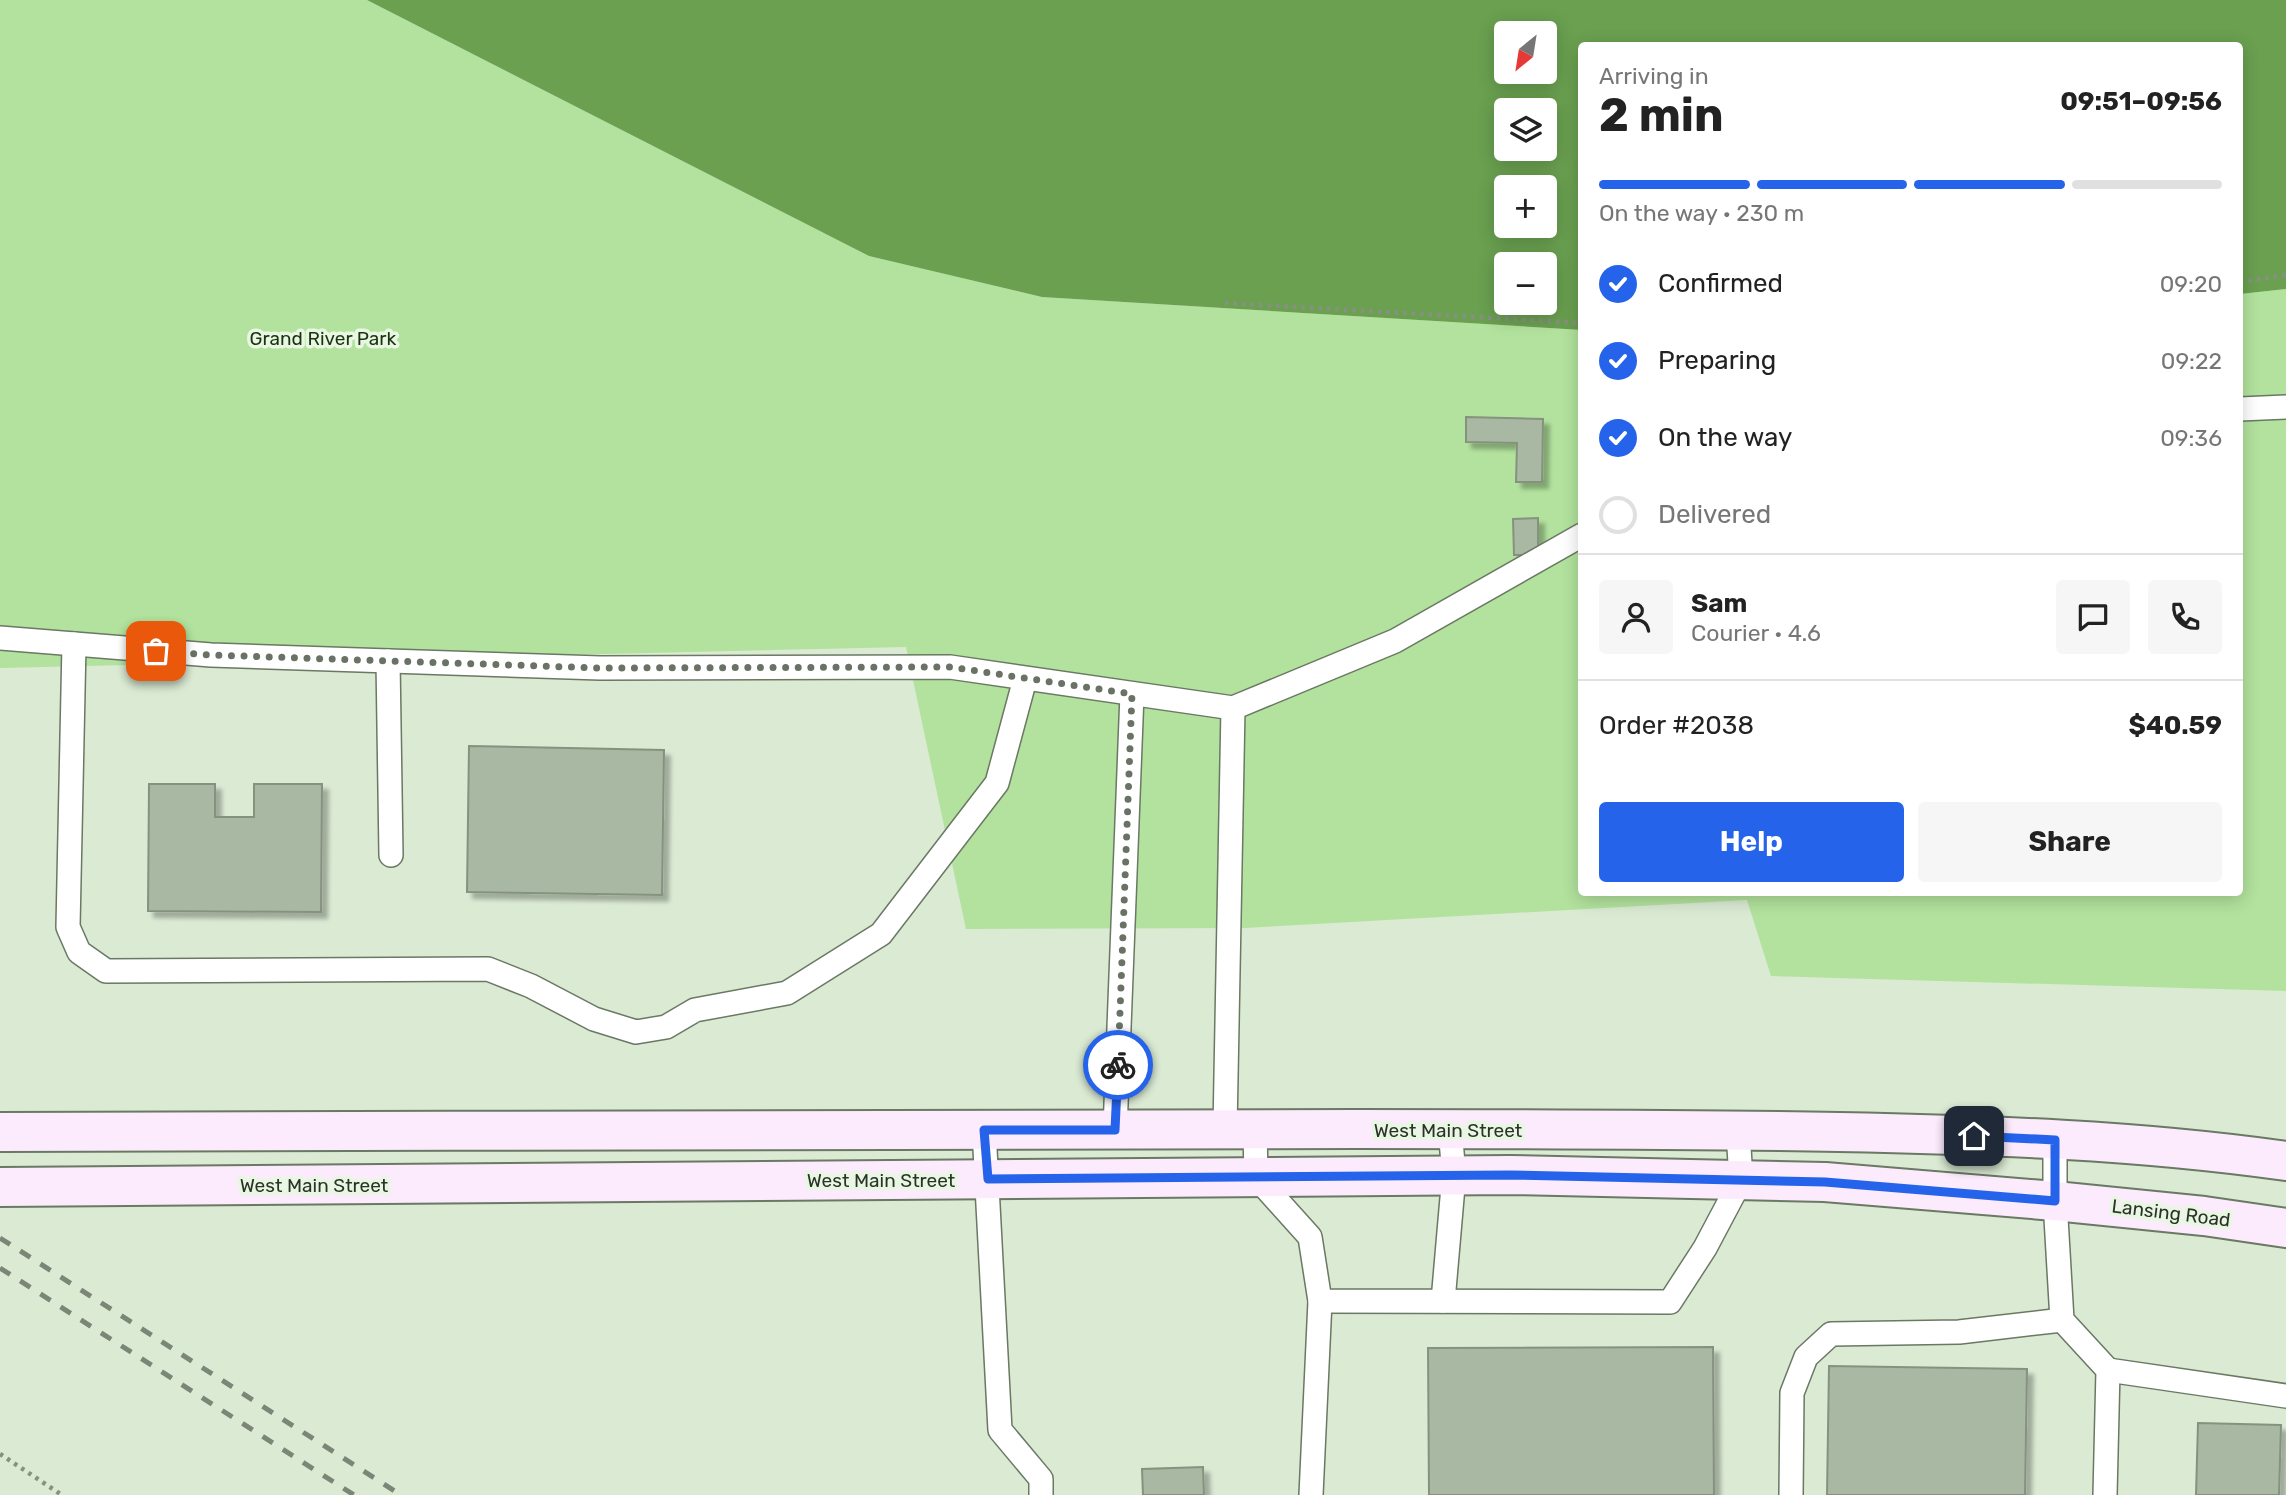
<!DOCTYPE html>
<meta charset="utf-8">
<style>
:root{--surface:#fff;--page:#f6f6f6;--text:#222;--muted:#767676;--line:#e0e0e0;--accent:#2563eb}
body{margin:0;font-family:Rubik,sans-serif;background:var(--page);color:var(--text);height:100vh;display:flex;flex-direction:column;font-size:26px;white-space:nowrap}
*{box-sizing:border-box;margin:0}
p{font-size:23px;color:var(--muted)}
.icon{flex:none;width:38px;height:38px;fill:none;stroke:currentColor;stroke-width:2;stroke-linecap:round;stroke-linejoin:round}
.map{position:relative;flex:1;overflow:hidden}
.side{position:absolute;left:1578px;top:42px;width:665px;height:854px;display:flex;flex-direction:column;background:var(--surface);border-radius:7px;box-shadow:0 4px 18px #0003}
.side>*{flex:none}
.needle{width:46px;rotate:210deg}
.fabs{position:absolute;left:1494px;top:21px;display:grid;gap:14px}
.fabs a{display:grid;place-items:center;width:63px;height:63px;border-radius:7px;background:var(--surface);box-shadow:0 4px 18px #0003;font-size:35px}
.pin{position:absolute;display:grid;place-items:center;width:60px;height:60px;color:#fff;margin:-30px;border-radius:14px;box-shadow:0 4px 10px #0006}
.courier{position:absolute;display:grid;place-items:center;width:70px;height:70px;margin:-35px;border:5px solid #2563eb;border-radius:50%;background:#fff;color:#222;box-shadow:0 2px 9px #0007}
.head em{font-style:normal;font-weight:700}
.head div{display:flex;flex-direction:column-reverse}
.head{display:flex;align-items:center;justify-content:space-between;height:119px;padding:0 21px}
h1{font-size:46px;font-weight:700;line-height:52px}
.bar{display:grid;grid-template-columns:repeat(4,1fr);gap:10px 7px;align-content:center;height:84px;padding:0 21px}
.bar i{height:9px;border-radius:5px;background:var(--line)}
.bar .selected{background:var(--accent)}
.bar p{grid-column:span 4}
.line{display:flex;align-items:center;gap:18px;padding:0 21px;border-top:2px solid var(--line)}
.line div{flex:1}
.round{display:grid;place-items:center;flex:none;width:74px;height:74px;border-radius:7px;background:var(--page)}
ol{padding:0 21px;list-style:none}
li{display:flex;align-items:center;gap:21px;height:77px}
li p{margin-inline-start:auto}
li .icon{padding:7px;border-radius:50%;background:var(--accent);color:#fff;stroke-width:4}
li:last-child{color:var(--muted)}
li i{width:38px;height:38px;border:4px solid var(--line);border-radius:50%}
.button{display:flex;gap:14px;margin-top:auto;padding:14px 21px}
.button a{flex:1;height:80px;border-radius:7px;background:var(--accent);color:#fff;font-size:28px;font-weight:700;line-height:80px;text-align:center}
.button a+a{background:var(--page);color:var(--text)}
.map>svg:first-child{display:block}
.green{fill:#b2e29d}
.water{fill:#6aa050;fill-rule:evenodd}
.building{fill:#a9b8a2;stroke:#85937e;stroke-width:2;filter:url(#shadow)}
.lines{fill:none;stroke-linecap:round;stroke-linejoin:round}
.lane-casing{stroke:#6a7864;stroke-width:26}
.secondary-casing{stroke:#6a7864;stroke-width:42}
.path{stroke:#869181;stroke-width:4.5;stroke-dasharray:3.5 5;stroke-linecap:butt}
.lane{stroke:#fff;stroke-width:23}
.secondary{stroke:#fcebfd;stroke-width:38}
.rail{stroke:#7b8677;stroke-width:5;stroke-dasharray:12 12;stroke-linecap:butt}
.done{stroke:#697264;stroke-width:7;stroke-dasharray:0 12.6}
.route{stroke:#2563eb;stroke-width:9}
.labels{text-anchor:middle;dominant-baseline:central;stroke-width:7;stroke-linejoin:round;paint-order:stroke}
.park-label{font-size:19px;fill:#1c3311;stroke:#e7f7e1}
.street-label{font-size:19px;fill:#2c3229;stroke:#e7f7e1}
</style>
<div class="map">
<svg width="2286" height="1495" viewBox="0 0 2286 1495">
<defs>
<filter id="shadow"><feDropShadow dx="6" dy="6" stdDeviation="2" flood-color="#0004"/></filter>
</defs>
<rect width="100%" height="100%" fill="#daead3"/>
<polygon class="green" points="0,0 367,0 869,256 1042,297 1582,330 1582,892 2240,892 2240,294 2286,289 2286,991 1771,976 1747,900 1244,928 966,929 906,647 0,668"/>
<path class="water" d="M367 0H2286V289L2240 294V46H1582V330L1042 297 869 256ZM1507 33H1545V72H1507ZM1507 110H1545V149H1507ZM1507 187H1545V226H1507ZM1507 264H1545V303H1507Z"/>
<g class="building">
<polygon points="1466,417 1543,419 1542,482 1516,482 1517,443 1466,442"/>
<polygon points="1538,518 1538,555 1514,555 1513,519"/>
<polygon points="469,746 664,750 662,895 467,892"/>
<polygon points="149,784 215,784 215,817 254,817 254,784 322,784 321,912 148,911"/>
<polygon points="1713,1347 1714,1495 1429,1495 1428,1348"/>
<polygon points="1829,1366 2027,1369 2025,1495 1827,1495"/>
<polygon points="2198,1423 2281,1425 2279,1495 2196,1495"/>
<polygon points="1203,1467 1204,1495 1143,1495 1142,1469"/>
</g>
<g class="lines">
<defs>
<g id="lane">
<polyline points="2240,409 2286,407"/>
<polyline points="0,638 211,655 600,668 950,667 1233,708 1395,641 1582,535"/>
<polyline points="74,644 68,927 79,952 106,971 488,969 531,986 594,1019 636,1032 666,1027 695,1010 787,993 881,934 997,783 1025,679"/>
<polyline points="388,661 391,855"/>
<polyline points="1225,1129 1233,708"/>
<polyline points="1255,1129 1256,1177 1310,1237 1320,1301 1670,1302 1705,1248 1741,1180 1738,1131"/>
<polyline points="984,1130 1000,1430 1041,1479 1041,1495"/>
<polyline points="1115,1130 1132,694"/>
<polyline points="2055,1140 2055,1201 2062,1320 2108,1370 2105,1495"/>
<polyline points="1443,1301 1454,1175 1450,1129"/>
<polyline points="2108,1370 2286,1396"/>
<polyline points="1311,1495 1320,1301"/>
<polyline points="1791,1495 1792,1393 1806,1357 1831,1334 1959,1332 2062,1320"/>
</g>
<g id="secondary">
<path d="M0 1132C452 1131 904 1129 1356 1129 1517 1129 1678 1129 1839 1132 1988 1135 2138 1140 2286 1161"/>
<polyline points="0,1187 1510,1175 1825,1182 2055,1201 2204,1216 2286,1228"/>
</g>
</defs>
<use href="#lane" class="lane-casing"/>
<use href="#secondary" class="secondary-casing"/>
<g class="path">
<polyline points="2240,282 2286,275"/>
<polyline points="1225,303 1582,323"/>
<polyline points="0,1454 62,1495"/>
</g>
<use href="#lane" class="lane"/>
<use href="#secondary" class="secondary"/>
<g class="rail">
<polyline points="0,1238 401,1495"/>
<polyline points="0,1268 354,1495"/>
</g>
</g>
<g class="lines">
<polyline class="done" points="156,651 211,655 600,668 950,667 1132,694 1118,1065"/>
<polyline class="route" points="1118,1065 1115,1130 984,1130 988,1179 1510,1175 1825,1182 2055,1201 2055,1140 1974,1136"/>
</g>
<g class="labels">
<g class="park-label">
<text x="323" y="338">Grand River Park</text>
</g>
<g class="street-label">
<text x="1448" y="1130">West Main Street</text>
<text x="881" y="1180">West Main Street</text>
<text x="314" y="1185">West Main Street</text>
<text transform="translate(2171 1213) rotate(7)">Lansing Road</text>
</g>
</g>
</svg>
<div class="fabs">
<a><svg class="needle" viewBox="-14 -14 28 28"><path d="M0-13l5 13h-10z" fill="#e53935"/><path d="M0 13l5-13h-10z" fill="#767676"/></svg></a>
<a><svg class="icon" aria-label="layers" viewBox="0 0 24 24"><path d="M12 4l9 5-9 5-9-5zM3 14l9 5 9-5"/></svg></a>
<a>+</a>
<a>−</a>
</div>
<div class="pin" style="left:156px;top:651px;background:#ea580c"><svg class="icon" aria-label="bag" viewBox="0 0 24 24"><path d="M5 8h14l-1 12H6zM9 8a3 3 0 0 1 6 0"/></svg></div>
<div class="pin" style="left:1974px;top:1136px;background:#1f2937"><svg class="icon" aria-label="home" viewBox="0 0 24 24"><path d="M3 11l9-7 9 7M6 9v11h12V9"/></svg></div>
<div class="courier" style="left:1118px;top:1065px"><svg class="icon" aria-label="bike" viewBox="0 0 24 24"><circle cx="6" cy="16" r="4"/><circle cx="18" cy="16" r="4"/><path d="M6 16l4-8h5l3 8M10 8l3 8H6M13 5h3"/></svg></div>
<section class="side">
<div class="head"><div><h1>2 min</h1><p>Arriving in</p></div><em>09:51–09:56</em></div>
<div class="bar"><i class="selected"></i><i class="selected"></i><i class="selected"></i><i></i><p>On the way · 230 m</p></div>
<ol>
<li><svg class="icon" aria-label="check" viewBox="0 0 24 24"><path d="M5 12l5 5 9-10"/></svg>Confirmed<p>09:20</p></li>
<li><svg class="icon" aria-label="check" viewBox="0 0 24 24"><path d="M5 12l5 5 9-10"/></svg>Preparing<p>09:22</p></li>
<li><svg class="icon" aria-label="check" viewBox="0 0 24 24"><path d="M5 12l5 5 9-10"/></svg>On the way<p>09:36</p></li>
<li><i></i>Delivered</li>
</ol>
<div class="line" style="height:126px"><a class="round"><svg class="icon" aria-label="person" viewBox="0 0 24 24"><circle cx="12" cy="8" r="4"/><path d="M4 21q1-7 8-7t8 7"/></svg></a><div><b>Sam</b><p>Courier · 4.6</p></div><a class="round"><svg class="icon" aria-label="chat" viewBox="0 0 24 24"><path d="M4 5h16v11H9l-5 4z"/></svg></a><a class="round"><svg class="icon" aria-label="phone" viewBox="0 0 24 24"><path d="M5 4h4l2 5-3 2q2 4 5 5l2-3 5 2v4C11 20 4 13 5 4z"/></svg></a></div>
<div class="line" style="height:91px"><div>Order #2038</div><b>$40.59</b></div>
<div class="button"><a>Help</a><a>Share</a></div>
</section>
</div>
